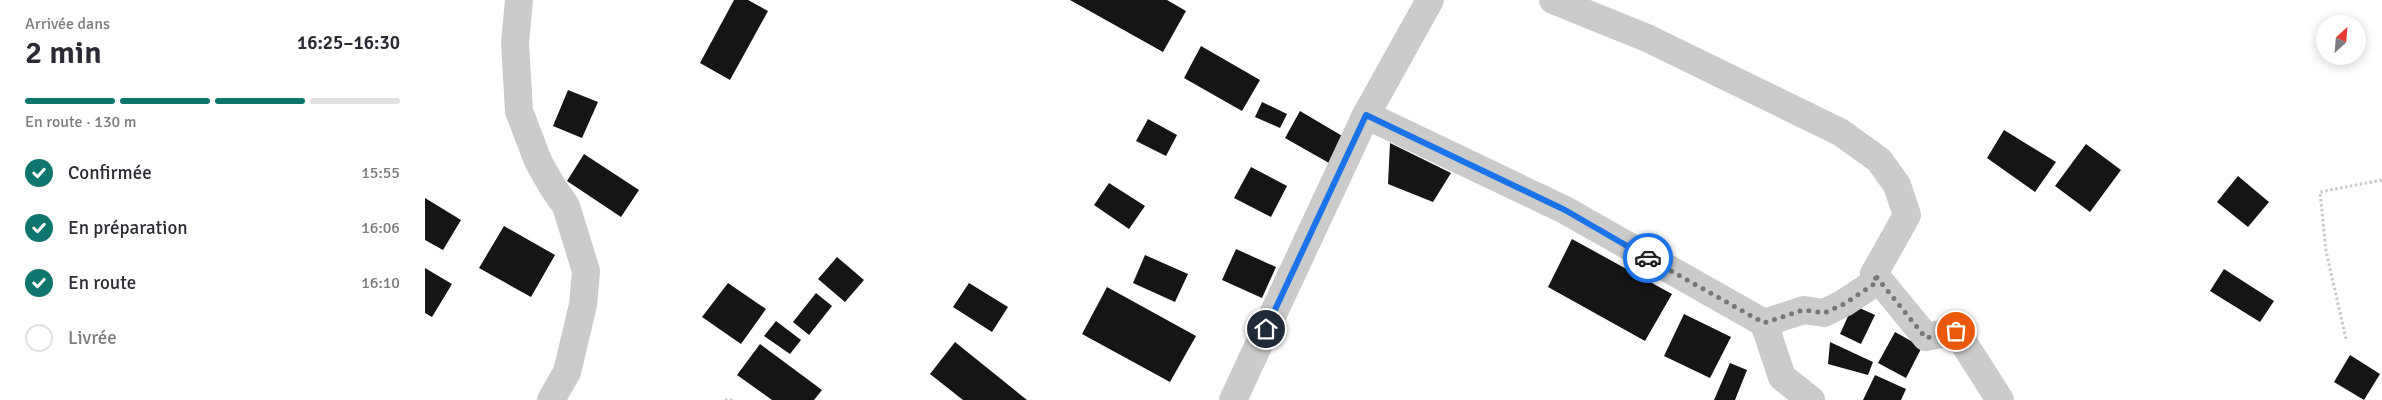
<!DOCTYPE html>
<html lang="fr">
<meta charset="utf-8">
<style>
:root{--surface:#fff;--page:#f2f2f3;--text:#2b2b33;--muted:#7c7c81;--line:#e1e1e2;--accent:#0f766e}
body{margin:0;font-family:Signika,sans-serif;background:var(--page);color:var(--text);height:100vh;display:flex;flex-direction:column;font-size:19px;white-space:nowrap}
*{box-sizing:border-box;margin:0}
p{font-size:16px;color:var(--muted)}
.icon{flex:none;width:28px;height:28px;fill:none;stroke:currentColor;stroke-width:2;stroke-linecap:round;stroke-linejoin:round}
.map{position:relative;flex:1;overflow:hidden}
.panel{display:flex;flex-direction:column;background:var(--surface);width:425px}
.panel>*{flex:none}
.needle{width:32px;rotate:26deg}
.controls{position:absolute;left:1891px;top:15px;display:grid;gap:10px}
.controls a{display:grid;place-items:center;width:50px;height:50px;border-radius:50%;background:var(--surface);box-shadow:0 2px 12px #0003;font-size:25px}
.pin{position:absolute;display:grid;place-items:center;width:42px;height:42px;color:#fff;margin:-21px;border:2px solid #fff;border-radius:50%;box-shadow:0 1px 5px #0007}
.courier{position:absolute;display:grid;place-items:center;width:50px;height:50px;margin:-25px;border:4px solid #1a73e8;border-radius:50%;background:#fff;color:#222;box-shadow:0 1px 6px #0007}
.summary em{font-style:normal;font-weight:600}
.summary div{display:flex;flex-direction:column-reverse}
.summary{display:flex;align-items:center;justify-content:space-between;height:85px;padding:0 25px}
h1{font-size:32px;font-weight:600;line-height:38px}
.bar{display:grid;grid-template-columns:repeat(4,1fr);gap:8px 5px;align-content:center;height:60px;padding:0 25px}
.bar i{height:6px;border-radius:4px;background:var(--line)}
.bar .on{background:var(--accent)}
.bar p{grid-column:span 4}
ol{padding:0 25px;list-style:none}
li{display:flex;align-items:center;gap:15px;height:55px}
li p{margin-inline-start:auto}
li .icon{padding:5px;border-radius:50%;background:var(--accent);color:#fff;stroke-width:4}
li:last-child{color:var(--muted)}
li i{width:28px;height:28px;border:2px solid var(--line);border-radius:50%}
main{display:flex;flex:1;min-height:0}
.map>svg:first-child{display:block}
.building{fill:#151515}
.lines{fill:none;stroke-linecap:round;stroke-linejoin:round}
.path{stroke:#c8c8c8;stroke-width:3;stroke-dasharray:2.5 2.5;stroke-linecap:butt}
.minor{stroke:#cbcbcb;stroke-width:28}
.done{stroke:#777;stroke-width:5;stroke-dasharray:0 9}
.route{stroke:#1a73e8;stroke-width:6}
</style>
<main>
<section class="panel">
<div class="summary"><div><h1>2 min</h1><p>Arrivée dans</p></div><em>16:25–16:30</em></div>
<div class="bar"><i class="on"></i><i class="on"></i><i class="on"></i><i></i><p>En route · 130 m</p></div>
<ol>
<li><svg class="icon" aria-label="check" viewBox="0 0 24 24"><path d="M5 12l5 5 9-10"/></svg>Confirmée<p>15:55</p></li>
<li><svg class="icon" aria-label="check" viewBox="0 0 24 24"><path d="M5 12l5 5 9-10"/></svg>En préparation<p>16:06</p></li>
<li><svg class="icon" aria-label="check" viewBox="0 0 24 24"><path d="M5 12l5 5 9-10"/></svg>En route<p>16:10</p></li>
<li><i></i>Livrée</li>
</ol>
</section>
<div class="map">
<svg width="1957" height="400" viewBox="0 0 1957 400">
<rect width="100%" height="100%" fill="#fff"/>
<g class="building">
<polygon points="309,0 323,0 343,11 305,80 275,63"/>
<polygon points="645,0 742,0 761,11 738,52"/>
<polygon points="776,46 835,80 817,111 759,78"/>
<polygon points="143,90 173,102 157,138 128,126"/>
<polygon points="837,102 862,114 855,128 830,117"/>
<polygon points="875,111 919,137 904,163 860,138"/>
<polygon points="723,119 752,135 741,156 711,141"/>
<polygon points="1579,130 1631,162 1610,192 1562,158"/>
<polygon points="965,143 1026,173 1008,202 963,184"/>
<polygon points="1661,144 1696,170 1665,212 1630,186"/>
<polygon points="159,154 214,190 196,217 142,181"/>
<polygon points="826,167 862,186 846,217 809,198"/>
<polygon points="1813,176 1844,202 1823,227 1792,202"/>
<polygon points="684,183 720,206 704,229 669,205"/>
<polygon points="0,198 36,220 18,250 0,240"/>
<polygon points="79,226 130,255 106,297 54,268"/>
<polygon points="1147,239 1247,294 1220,341 1123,287"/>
<polygon points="811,249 851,267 837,298 797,280"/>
<polygon points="720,255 763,274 750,302 708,283"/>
<polygon points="412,257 439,280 420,302 393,279"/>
<polygon points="0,268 27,284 7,317 0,313"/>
<polygon points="1799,269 1849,301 1835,322 1785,291"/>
<polygon points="303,283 341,309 316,344 277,317"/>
<polygon points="544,283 583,307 567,332 528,307"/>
<polygon points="682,287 771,336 745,382 657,334"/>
<polygon points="391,293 407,306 384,335 368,322"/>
<polygon points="1428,305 1450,315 1436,344 1415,334"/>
<polygon points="1259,314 1306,337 1285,378 1239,356"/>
<polygon points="351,321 376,340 365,354 339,336"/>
<polygon points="1470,332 1497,347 1481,378 1453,363"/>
<polygon points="530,342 602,400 538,400 505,374"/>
<polygon points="1405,342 1448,362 1443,375 1403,364"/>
<polygon points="335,344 397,390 389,400 347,400 312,375"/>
<polygon points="1925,355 1955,374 1939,400 1909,382"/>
<polygon points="1305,363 1322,370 1310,400 1289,400"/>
<polygon points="1450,375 1481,389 1476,400 1438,400"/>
</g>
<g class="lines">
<g class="path">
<polyline points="1921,339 1901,251 1895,192 1957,180"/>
<polyline points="300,400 310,400"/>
</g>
<g class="minor">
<polyline points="94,0 90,43 94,111 113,161 127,186 141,206 161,271 158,305 142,372 126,400"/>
<polyline points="1128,0 1222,38 1415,132 1454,160 1472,185 1482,215 1449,274"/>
<polyline points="941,115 1140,210 1339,323 1379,310 1399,313 1419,303 1452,281 1449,274"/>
<polyline points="1449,274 1501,337 1531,331 1575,400"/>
<polyline points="1339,323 1357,377 1386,400"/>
<polyline points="808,400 941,115 1005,0"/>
</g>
</g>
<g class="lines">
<polyline class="done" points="1223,258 1339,323 1378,310 1399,313 1419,304 1452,282 1449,274 1501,338 1531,331"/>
<polyline class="route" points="841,329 941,115 1140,210 1223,258"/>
</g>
</svg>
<div class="controls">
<a><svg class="needle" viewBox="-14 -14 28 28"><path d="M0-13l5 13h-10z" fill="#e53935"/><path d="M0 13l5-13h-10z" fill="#7c7c81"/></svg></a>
</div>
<div class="pin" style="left:1531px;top:331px;background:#ea580c"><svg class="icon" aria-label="bag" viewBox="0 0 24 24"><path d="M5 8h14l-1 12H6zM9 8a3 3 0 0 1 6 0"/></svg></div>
<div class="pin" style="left:841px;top:329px;background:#1f2937"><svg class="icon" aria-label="home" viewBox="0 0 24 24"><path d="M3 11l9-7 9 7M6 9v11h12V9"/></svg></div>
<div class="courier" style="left:1223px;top:258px"><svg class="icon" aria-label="car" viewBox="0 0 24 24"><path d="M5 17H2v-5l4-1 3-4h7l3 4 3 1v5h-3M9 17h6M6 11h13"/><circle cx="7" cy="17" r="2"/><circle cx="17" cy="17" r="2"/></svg></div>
</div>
</main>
